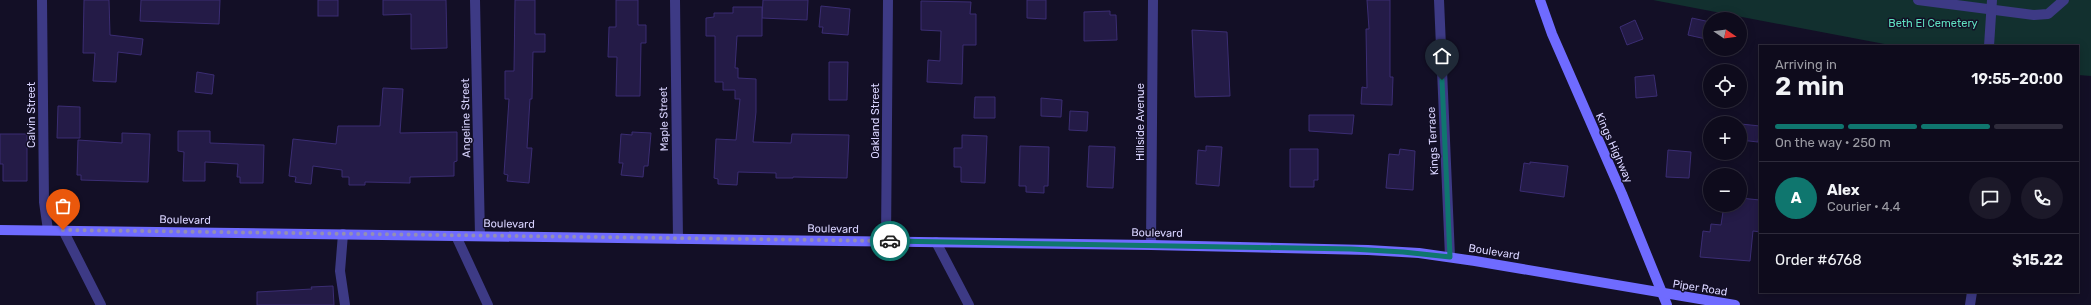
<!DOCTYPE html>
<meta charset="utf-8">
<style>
:root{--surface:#0e0b1c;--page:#1c1929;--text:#f1f3f6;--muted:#9b9ba3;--line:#2e2b3b;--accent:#0f766e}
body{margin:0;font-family:Rubik,sans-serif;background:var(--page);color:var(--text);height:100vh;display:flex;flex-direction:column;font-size:15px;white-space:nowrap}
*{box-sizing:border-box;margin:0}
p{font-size:13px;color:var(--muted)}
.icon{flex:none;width:22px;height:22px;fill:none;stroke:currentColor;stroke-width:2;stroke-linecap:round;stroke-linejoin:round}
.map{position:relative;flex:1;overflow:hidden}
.sheet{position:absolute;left:1759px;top:45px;width:320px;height:248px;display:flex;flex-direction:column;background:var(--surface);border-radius:0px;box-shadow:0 2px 10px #0003,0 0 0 1px var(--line)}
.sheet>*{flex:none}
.needle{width:26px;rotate:103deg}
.fabs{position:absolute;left:1703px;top:12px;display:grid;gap:8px}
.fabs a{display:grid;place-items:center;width:44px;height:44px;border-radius:50%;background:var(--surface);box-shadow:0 2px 10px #0003,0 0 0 1px var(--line);font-size:20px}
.pin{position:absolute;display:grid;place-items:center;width:34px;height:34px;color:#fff;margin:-41px -17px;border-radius:50% 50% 50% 0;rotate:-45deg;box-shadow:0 0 4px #0007}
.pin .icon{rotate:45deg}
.courier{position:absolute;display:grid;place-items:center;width:40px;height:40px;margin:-20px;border:3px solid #0f766e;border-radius:50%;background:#fff;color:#222;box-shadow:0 1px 5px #0007}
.headline em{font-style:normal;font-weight:600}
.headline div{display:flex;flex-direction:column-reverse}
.headline{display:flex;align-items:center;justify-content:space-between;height:68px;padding:0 16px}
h1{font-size:26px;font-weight:600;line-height:30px}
.bar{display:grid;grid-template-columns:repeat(4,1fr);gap:6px 4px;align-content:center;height:48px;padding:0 16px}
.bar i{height:5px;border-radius:3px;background:var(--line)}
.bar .active{background:var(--accent)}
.bar p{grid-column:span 4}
.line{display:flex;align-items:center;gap:10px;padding:0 16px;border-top:1px solid var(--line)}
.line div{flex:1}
.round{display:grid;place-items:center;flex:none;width:42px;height:42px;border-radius:21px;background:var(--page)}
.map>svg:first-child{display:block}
.green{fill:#12302f}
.building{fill:#241b47;stroke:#3b2d73}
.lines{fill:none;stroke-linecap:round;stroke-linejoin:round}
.service{stroke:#3d3a85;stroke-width:10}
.minor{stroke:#3d3a85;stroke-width:10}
.secondary{stroke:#6f6bff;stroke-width:10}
.done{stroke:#948fb3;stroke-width:4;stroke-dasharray:0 7.2}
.route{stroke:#0f766e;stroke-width:5}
.labels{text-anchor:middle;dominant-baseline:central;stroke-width:3;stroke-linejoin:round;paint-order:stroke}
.park-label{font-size:11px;fill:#5fe0c0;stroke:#130f26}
.street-label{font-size:11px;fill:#d9d4ff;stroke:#130f26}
</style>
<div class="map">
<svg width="2091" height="305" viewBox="0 0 2091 305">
<rect width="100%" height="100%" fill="#130f26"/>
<polygon class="green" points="1653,0 2091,0 2091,76 2078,75 2078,46 1895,46"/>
<g class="building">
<polygon points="84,0 109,0 110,35 143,39 141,55 118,52 116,82 93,81 95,53 83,53"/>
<polygon points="141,0 220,0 219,24 140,21"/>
<rect x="318" y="0" width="20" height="16"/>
<polygon points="383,0 446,0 447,48 411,49 411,14 383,15"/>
<polygon points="515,0 535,0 535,34 545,34 545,52 533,52 532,99 530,99 527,148 532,148 529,183 507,181 508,175 504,174 509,99 505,99 505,71 514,71"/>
<polygon points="616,0 638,0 638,25 646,25 646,43 641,43 640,96 616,96 617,57 608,57 609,27 616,27"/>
<polygon points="763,0 808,0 807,20 762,18"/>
<polygon points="1027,0 1046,0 1046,19 1027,18"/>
<polygon points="1367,0 1390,0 1390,77 1393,77 1392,105 1361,104 1362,87 1367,88 1366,29 1369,29"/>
<polygon points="921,1 971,2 970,14 976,14 976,45 963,45 962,84 927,82 928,60 940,61 941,31 921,30"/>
<polygon points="821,6 850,9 848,35 822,33 823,27 819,27"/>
<polygon points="733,7 762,7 762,36 737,36 735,68 738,68 738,78 756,79 756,112 753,142 791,143 792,134 849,135 847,178 793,177 793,178 776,178 776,173 738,172 737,185 718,184 718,179 714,178 716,139 736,140 740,99 735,99 735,90 723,90 723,82 715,82 715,36 706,36 706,18 714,17 714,13 733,13"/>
<polygon points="1110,11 1110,15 1116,15 1117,40 1084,41 1084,12"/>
<polygon points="1692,18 1710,22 1706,39 1688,35"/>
<polygon points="1635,20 1643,39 1627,45 1620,27"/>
<polygon points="1192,30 1227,32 1230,96 1195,97"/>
<polygon points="829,62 848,62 847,100 829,100"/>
<polygon points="197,72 214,75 212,94 195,92"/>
<polygon points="1654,75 1657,96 1636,98 1635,77"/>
<polygon points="383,88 403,89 400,133 457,132 457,161 454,162 454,176 410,177 410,183 365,182 365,185 349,185 349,177 342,177 342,170 313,166 311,184 295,182 296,177 289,176 293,139 336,144 338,126 380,126"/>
<polygon points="975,97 995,97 995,118 974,118"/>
<polygon points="1041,98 1062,100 1061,117 1041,116"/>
<polygon points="58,106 80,107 80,138 57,138"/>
<polygon points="1070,111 1088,112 1087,131 1069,130"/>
<polygon points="1309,115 1354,115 1352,134 1309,131"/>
<polygon points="1741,124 1760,126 1758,142 1740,140"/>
<polygon points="178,131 210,131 210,143 264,145 263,183 240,183 240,177 237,177 238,164 205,162 205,181 183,181 184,152 178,151"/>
<polygon points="632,132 651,133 648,166 644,166 643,177 621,175 623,163 619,163 621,134 632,135"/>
<polygon points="122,133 150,134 148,182 81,180 81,175 77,175 78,140 122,143"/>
<polygon points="0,134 27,134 27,181 3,181 3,164 0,164"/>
<polygon points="962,135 987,136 985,183 961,182 961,167 954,167 954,148 962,148"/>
<polygon points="1020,146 1049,147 1048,186 1044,186 1044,193 1026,192 1026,186 1019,186"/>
<polygon points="1089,146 1115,147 1113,188 1087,187"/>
<polygon points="1206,146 1222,147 1219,186 1196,184 1198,150 1206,151"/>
<polygon points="1290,149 1318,149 1318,180 1314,180 1314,187 1290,187"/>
<polygon points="1400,149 1415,151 1413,190 1386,188 1389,154 1399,155"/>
<polygon points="1668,150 1691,152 1689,178 1666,177"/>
<polygon points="1530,162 1568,166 1564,197 1520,191 1524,163 1530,164"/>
<polygon points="1740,198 1760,200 1760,232 1753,231 1750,261 1700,257 1703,231 1710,232 1711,224 1721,225 1724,205 1740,205"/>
<polygon points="333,286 334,305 257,305 257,292 312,289 311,287"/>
</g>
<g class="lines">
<g class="service">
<polyline points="1918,0 2034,15 2048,14 2064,0"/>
<polyline points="1989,46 1992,0"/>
<polyline points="343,234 340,271 345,305"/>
<polyline points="1970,305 1972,292"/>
</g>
<g class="minor">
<polyline points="42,0 44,202 48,230"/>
<polyline points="475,0 480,236"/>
<polyline points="675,0 678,239"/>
<polyline points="1439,0 1450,257"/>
<polyline points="63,230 101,305"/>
<polyline points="456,236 488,305"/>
<polyline points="886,241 888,0"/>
<polyline points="936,242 969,305"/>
<polyline points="1151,245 1153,0"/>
</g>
<g class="secondary">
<polyline points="1540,0 1552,34 1622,194 1667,305"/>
<polyline points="0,230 1151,245 1368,250 1419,253 1475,261 1735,305"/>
</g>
</g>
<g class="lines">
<polyline class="done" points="63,230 890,241"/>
<polyline class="route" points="890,241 1351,249 1403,252 1450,257 1442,80"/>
</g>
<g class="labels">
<g class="park-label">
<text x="1933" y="23">Beth El Cemetery</text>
</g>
<g class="street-label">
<text transform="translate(31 115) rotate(-90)">Calvin Street</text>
<text transform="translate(466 118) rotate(-91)">Angeline Street</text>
<text transform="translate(664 119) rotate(-91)">Maple Street</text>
<text transform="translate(875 121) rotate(-90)">Oakland Street</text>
<text transform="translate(1140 122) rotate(-90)">Hillside Avenue</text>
<text transform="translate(1433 141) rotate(-93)">Kings Terrace</text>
<text transform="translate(1614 148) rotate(66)">Kings Highway</text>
<text transform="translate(185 220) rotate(1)">Boulevard</text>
<text transform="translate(509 224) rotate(1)">Boulevard</text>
<text transform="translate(833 229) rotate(1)">Boulevard</text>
<text transform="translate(1157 233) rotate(1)">Boulevard</text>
<text transform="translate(1494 252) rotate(9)">Boulevard</text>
<text transform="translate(1700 288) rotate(9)">Piper Road</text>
</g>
</g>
</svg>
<div class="fabs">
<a><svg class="needle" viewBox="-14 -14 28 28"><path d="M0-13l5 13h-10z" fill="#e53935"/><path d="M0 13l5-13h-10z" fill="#9b9ba3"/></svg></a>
<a><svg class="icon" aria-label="locate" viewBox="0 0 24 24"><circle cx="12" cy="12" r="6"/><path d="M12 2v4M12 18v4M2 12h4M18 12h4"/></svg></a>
<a>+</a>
<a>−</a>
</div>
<div class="pin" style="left:63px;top:230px;background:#ea580c"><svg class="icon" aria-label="bag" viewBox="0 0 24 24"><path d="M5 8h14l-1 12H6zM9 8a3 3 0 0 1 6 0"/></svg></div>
<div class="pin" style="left:1442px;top:80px;background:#1f2937"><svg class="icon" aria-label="home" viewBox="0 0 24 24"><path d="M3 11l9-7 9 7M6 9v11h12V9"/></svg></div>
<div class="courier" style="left:890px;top:241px"><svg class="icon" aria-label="car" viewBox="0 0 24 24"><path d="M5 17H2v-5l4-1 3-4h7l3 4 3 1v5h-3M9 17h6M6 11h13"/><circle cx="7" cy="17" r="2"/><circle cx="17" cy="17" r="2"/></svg></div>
<section class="sheet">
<div class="headline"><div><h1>2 min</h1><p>Arriving in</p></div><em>19:55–20:00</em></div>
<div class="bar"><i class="active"></i><i class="active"></i><i class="active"></i><i></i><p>On the way · 250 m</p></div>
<div class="line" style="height:72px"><b class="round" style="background:var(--accent);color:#fff">A</b><div><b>Alex</b><p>Courier · 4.4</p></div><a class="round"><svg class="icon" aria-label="chat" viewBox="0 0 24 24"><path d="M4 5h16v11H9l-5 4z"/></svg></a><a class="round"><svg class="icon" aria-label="phone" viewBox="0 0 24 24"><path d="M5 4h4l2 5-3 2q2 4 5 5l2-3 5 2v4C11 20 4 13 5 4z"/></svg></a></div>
<div class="line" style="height:52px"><div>Order #6768</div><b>$15.22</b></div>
</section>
</div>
